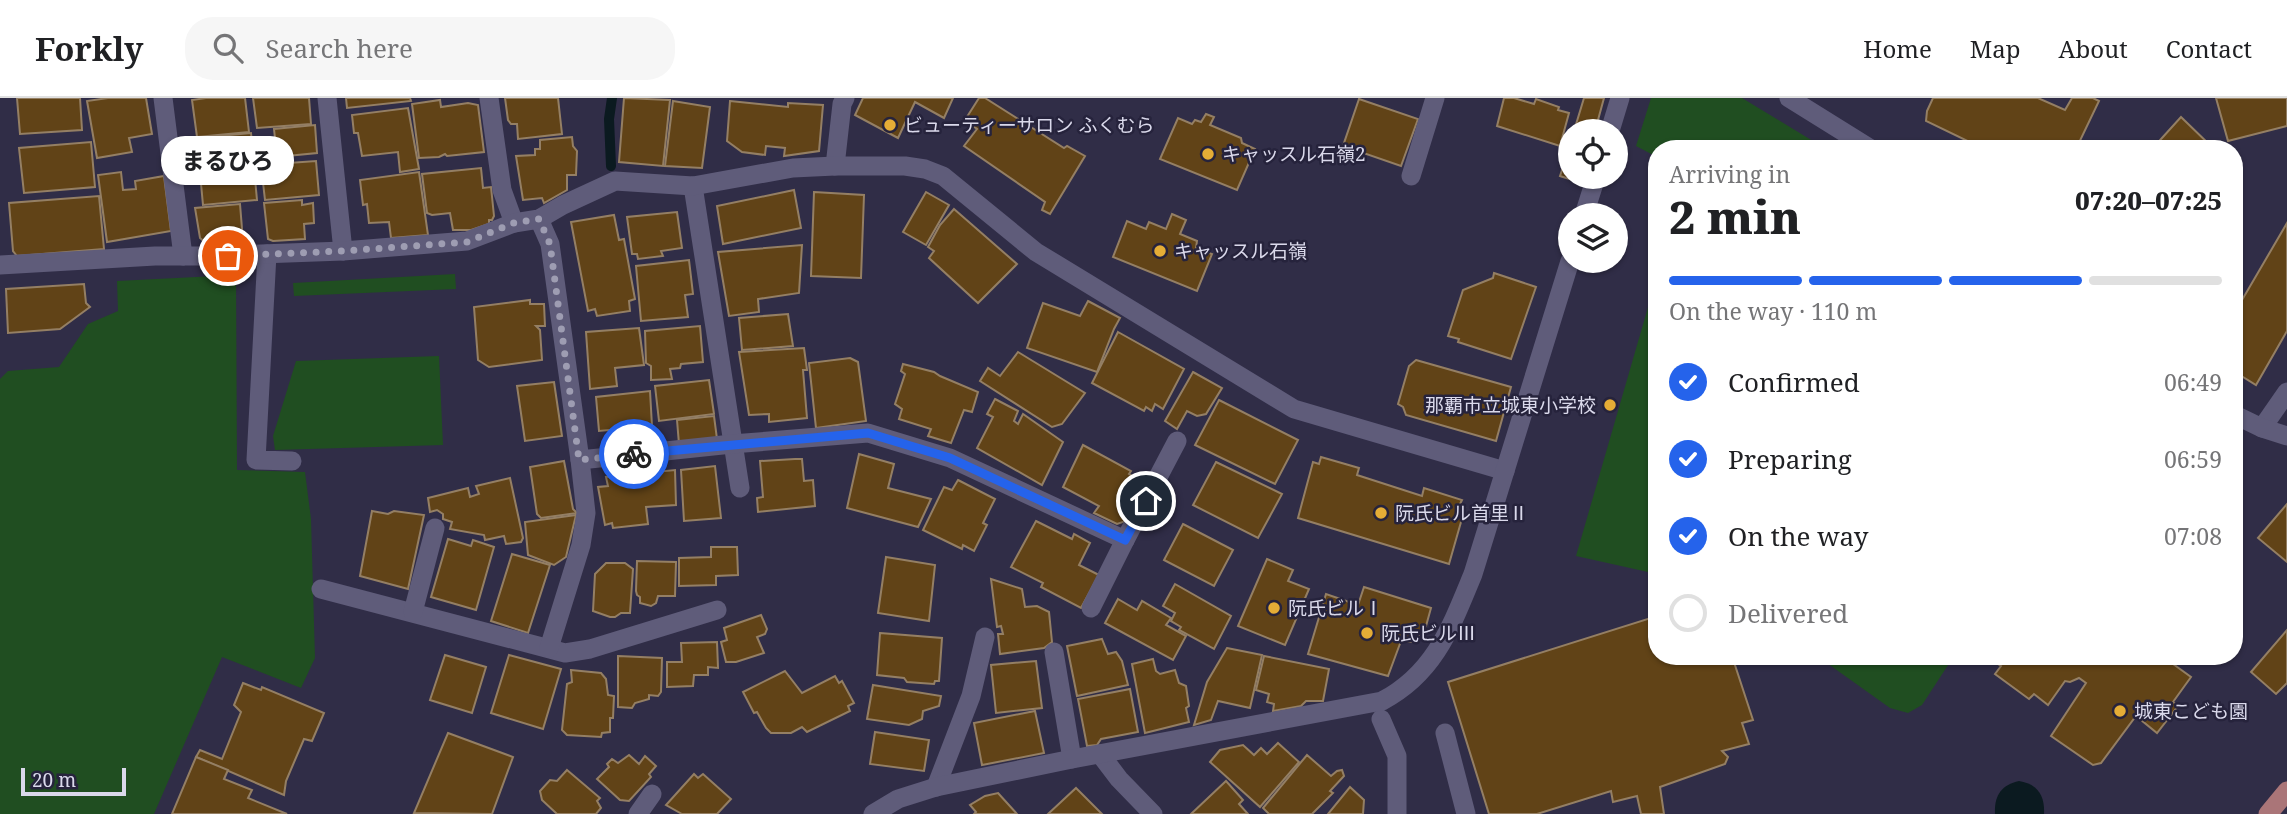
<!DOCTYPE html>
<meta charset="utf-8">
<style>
:root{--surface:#fff;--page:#f6f6f6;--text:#202124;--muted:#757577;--line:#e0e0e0;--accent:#2563eb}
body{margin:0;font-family:"Noto Serif","Noto Sans JP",serif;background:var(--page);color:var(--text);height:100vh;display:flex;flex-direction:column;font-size:26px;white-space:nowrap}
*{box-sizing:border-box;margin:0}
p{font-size:23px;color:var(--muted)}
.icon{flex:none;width:38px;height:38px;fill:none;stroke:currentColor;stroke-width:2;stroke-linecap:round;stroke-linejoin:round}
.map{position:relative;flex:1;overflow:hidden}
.details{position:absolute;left:1648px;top:42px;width:595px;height:525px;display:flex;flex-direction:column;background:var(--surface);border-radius:28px;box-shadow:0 2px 5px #0004}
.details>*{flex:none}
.buttons{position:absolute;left:1558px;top:21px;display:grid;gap:14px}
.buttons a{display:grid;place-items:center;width:70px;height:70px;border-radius:50%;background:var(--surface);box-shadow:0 2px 5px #0004;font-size:35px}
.scale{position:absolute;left:21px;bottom:18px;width:105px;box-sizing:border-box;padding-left:7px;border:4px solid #dad9eb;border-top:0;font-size:19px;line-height:24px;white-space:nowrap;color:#dad9eb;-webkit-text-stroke:5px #26233c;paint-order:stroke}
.pin{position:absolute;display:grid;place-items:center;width:60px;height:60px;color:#fff;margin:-30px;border:4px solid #fff;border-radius:50%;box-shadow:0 2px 7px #0007}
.courier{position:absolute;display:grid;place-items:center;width:70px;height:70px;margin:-35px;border:5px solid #2563eb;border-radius:50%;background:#fff;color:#222;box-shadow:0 2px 9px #0007}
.bubble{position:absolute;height:49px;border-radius:24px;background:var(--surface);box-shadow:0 2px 5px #0004;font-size:23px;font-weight:800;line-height:49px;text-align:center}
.summary em{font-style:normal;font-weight:800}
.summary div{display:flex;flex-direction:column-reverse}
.summary{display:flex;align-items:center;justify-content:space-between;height:119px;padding:0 21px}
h1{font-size:46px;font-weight:800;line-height:52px}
.bar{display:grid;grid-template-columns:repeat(4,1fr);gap:10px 7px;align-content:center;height:84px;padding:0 21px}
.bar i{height:9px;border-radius:5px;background:var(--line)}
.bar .active{background:var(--accent)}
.bar p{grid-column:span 4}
ol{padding:0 21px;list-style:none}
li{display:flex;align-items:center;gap:21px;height:77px}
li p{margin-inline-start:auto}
li .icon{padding:7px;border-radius:50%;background:var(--accent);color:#fff;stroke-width:4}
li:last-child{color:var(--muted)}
li i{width:38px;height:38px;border:4px solid var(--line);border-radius:50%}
header{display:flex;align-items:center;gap:42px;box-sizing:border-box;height:98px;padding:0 35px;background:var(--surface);border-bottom:2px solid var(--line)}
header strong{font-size:33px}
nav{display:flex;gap:38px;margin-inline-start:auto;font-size:24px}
.search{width:490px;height:63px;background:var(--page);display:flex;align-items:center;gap:18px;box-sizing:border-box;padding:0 24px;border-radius:28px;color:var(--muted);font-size:26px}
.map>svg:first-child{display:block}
.green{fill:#204e21}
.water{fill:#0b1a20}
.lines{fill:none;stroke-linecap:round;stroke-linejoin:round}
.stream{stroke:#0b1a20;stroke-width:10}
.building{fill:#614317;stroke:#947f64;stroke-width:2}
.service{stroke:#5f5c7a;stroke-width:19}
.minor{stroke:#5f5c7a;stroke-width:19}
.tertiary{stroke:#5f5c7a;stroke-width:19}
.primary{stroke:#aa7578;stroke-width:19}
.done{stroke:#9e9db2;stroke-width:7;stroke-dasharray:0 12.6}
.route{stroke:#2563eb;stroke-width:9}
.poi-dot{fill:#e5ad36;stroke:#26233c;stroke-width:2.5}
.labels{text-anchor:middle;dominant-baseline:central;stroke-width:5;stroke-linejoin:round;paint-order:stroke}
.poi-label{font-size:19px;fill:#dad9eb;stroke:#26233c;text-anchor:start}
</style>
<header>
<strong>Forkly</strong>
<div class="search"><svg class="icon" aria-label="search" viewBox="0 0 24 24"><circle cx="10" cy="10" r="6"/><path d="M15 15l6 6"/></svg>Search here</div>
<nav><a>Home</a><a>Map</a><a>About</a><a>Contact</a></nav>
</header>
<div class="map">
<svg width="2287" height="716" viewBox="0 0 2287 716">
<rect width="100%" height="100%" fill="#302d47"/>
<g class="green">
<polygon points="1651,0 1742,0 1826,51 1657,51 1657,59 1636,48"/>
<polygon points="455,176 456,191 294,198 293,185"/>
<polygon points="236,177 237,372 305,374 311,421 315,560 301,590 222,559 154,716 0,716 0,281 8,273 59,269 88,226 118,213 117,183"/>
<polygon points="1655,185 1657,185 1657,476 1576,458"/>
<polygon points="439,258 443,347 275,352 273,338 296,263"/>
<polygon points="1817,558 1954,558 1922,607 1908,615 1890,610"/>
</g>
<path class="water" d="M2019 683C2038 686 2045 698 2044 716H1995C1994 698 2001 687 2019 683Z"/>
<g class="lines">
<polyline class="stream" points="611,68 609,21 612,0"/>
</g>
<g class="building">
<polygon points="17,0 80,0 82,32 20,36"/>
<polygon points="108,0 146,0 152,36 129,40 132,54 97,60 87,3"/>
<polygon points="206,0 245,0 249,34 197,39 192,2"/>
<polygon points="253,0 309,0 311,26 257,30"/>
<polygon points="346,0 410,0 411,3 347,10"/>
<polygon points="505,0 558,0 562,36 518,41 517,26 511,26 508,22"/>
<polygon points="624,0 670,2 663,68 619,64"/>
<polygon points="863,0 953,0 944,20 915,4 898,40 855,17"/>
<polygon points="979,0 985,0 1064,50 1067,48 1085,58 1050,116 1042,112 1045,104 964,48 977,31 965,22"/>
<polygon points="1504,0 1514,0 1534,6 1536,1 1559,9 1558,12 1569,15 1560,48 1497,28"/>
<polygon points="1584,0 1604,0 1595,33 1574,33"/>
<polygon points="1933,0 2038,0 2065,12 2072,0 2093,0 2099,3 2076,51 1984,51 1926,23 1927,13"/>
<polygon points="2216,0 2287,0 2287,28 2228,43"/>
<polygon points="1359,1 1418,21 1401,68 1343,48"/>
<polygon points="440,2 441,9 468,5 478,7 484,54 447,58 445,56 439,59 419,60 412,6"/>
<polygon points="673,3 710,9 702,70 665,68"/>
<polygon points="730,3 788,9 788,5 823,7 819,53 784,58 785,50 766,48 765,57 742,54 727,43"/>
<polygon points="408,10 419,71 400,74 398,54 362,58 358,35 354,35 352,17"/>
<polygon points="1206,16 1214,19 1210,27 1241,40 1242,45 1255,51 1237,92 1160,61 1178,20 1192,26 1195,22 1201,24"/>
<polygon points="2181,19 2214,51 2152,51"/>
<polygon points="315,27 317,55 277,59 274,31"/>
<polygon points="251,35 254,63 195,68 193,48 199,47 198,40"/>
<polygon points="572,39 573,48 577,53 576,77 567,77 567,92 544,105 542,100 523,102 516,58 535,57 535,51 540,51 540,42"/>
<polygon points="91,44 95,89 24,95 19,50"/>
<polygon points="1570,48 1570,79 1583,79 1582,85 1560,78"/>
<polygon points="316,63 319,97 265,102 261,67"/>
<polygon points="254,70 257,102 203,107 200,75"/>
<polygon points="481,70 483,90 491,89 494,118 492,122 489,122 489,126 471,132 453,132 450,115 432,117 427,115 422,76"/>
<polygon points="121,74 123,92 136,91 135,83 164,78 171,133 107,144 98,77"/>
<polygon points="419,74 428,137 391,140 389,124 369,125 367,106 363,107 360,82"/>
<polygon points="794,92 801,130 723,146 717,108"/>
<polygon points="814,94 864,97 861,180 811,178"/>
<polygon points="926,94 949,107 926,147 903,134"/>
<polygon points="99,98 104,151 17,158 13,153 9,105"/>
<polygon points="302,102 302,107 313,105 314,125 304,126 305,141 273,143 268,141 264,105"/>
<polygon points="240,106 243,143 208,147 200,140 195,110"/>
<polygon points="954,111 1017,166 978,205 929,160 934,153 928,149 940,127"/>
<polygon points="677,114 682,150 661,153 663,158 638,161 637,156 632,156 627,119"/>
<polygon points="1172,116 1186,122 1180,136 1197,143 1196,150 1212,156 1197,193 1113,159 1127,123 1146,131 1149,124 1166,131"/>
<polygon points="614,117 619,142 624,141 635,201 629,203 630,213 597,218 595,211 588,213 571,124"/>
<polygon points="2287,125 2287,233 2256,287 2235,274 2235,214"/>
<polygon points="802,147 799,195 758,201 759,214 729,218 718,154"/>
<polygon points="689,162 693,196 685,197 688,219 641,223 636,168"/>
<polygon points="1494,175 1536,189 1511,261 1458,244 1459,241 1448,238 1463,192 1493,180"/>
<polygon points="84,186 86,205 90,209 60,231 8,235 6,191"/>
<polygon points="530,202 530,206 544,206 545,228 536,228 540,232 542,262 489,269 478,262 474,209"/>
<polygon points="1088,203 1120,220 1114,231 1097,274 1027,250 1043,205 1080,218"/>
<polygon points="788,216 793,248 742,252 739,220"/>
<polygon points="700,228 703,264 681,266 680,270 670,271 672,281 651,282 651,268 646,265 645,233"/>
<polygon points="639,230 644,267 615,270 617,288 590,291 586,234"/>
<polygon points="1118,234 1184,271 1163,311 1155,306 1152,313 1146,309 1144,313 1092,285"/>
<polygon points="804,250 807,272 803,272 807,320 769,324 769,316 749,317 739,254"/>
<polygon points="1018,254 1085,295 1062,326 1052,329 980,283 988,270 1000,278"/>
<polygon points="850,260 858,264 866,323 816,330 809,265"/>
<polygon points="1416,262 1511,289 1496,343 1406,317 1403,309 1398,306 1409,268"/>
<polygon points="903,266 934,274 940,278 978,294 972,314 964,312 951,345 928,338 931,331 899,321 902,311 895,306 905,276 901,273"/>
<polygon points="1193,274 1222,290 1206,316 1197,318 1187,313 1177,331 1165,323"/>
<polygon points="709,282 714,316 659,323 655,288"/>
<polygon points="554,284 562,338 525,343 517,288"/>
<polygon points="650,293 652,328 599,333 596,299"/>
<polygon points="995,301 1018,313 1014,323 1018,326 1023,316 1063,344 1042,387 977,350 993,319 987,316"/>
<polygon points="1219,302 1298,342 1275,386 1195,347"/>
<polygon points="714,318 717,341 679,346 677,322"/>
<polygon points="1083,347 1131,373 1129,376 1145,385 1126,423 1117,426 1094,415 1099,408 1063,389"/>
<polygon points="859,356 894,366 888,390 931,401 918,429 847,410"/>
<polygon points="1321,359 1359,370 1357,377 1422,398 1424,390 1462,402 1459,408 1465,410 1449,466 1298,420 1313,364 1319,366"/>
<polygon points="795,361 802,361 804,383 813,382 815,408 758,414 757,400 763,399 760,363"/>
<polygon points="564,363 573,411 577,415 541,420 537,416 530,369"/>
<polygon points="1216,364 1282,396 1258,440 1193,407"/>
<polygon points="715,368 721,420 684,423 681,372"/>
<polygon points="675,372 676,407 646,409 648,426 613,430 612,425 605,427 598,389 608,388 606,379"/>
<polygon points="510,380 523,440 521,444 506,446 504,438 485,442 484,437 450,431 452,424 443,421 443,416 437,412 430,414 428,400 468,390 470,399 479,396 476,388"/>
<polygon points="958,382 995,401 983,425 987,427 974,453 963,447 962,451 923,432 944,389 952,392"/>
<polygon points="2287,406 2287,464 2258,440"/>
<polygon points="372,413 388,416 394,413 424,417 408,491 360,478"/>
<polygon points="576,417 566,459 554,467 528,457 525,424"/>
<polygon points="1036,423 1072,441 1074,436 1090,445 1079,467 1099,477 1081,510 1041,489 1043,485 1011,469"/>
<polygon points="1183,426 1233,452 1214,488 1164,462"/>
<polygon points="448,441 471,448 473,442 494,449 476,512 431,499"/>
<polygon points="711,449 737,449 738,477 716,478 716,487 679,488 679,460 711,459"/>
<polygon points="512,456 550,467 528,535 491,523"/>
<polygon points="886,459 935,467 929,523 878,515"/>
<polygon points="1267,461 1293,472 1288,483 1309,491 1285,547 1238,528"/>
<polygon points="637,463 676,464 675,498 658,498 656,505 651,508 640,505 640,499 637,497 636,493"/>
<polygon points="606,465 625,465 633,471 630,515 621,515 615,519 610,519 593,513 595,476"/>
<polygon points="991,481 1022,491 1025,509 1037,508 1049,514 1052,544 1044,550 1000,556 998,536 1003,536 1001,528 997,529"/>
<polygon points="1175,486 1231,518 1214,551 1179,532 1181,529 1171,523 1175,515 1163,508"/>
<polygon points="1364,489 1431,510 1426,528 1413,544 1401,543 1388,578 1308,556 1326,496 1358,507"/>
<polygon points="1118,501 1137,512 1142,503 1171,520 1166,527 1186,538 1173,562 1105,525"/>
<polygon points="761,517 767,531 765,536 757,539 764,555 736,564 726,564 721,544 727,542 724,530"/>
<polygon points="1657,518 1657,558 1732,558 1753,622 1742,625 1749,646 1722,653 1728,659 1725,666 1660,689 1664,716 1641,716 1637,698 1613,704 1611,693 1537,716 1489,716 1448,584"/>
<polygon points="2287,532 2287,585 2276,596 2251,574"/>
<polygon points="880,535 942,540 939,583 935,583 934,586 907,584 904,580 877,577"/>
<polygon points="1102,541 1108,556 1116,554 1122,563 1128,587 1077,598 1067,548"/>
<polygon points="717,544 718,570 708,569 708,577 694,577 693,588 667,589 667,564 682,564 681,545"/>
<polygon points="1227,550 1262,557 1250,610 1218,603 1211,622 1194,627 1207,584"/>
<polygon points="445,557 486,569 472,615 430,602"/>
<polygon points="509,557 561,571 543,631 491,615"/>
<polygon points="618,558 662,560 661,594 658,598 649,597 649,601 635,605 632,610 618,609"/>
<polygon points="1264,558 1329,571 1323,603 1306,603 1301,608 1273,613 1274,606 1267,604 1269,596 1256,592"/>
<polygon points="1996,558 2162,558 2191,579 2173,604 2178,608 2157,635 2136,618 2101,665 2093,667 2051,638 2086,585 2079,580 2070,584 2065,583 2048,607 2034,596 2029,601 1995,576 2001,568 1993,563"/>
<polygon points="1153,561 1156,573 1160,576 1175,572 1179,585 1186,588 1189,608 1186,610 1189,624 1145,635 1132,566"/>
<polygon points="1036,563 1042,610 996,615 991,567"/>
<polygon points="571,572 601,575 606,581 608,597 614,598 613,620 610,620 610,634 602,635 601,639 567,637 562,632 567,586 572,584"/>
<polygon points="785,573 802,595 835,578 839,585 842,583 854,605 848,608 850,613 807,634 802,629 791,635 771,635 766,630 757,614 754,615 743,594"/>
<polygon points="243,585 261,592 262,589 324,615 312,643 304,641 286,683 284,697 196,659 200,652 222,661 241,614 234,607"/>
<polygon points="873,587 941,598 939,608 923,613 922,621 909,627 867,621"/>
<polygon points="1130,591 1138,634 1101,641 1097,647 1087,648 1078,601"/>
<polygon points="1035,613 1044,655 982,667 974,625"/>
<polygon points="875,634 929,642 924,673 870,666"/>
<polygon points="448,635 513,659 492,716 414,715"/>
<polygon points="1278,645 1299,664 1260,709 1210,664 1220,652 1243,647 1254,657 1261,650 1267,656"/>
<polygon points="629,657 639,666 645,658 656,668 649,676 651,679 629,703 620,702 597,681 609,669 607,666 612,661 618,665"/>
<polygon points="1307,657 1331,678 1337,673 1342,672 1344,678 1330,693 1333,695 1312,716 1269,716 1263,710"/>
<polygon points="196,659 228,672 224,681 252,692 248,700 287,716 172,716"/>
<polygon points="567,672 600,700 597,703 601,710 596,716 557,716 542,702 540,693 550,682 557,683"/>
<polygon points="694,676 698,680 703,676 731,701 717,716 682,716 666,707"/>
<polygon points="1226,683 1243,702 1239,706 1248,716 1191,716"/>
<polygon points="1350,689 1364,702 1363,716 1328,716"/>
<polygon points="1076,690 1102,716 1048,716"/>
<polygon points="998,695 1017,716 974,716 976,714 970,707 985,698"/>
</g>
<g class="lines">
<g class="service">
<polyline points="267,156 256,362 292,363"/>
<polyline points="1381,621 1397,658 1397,716"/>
<polyline points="1445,635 1466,716"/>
</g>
<g class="minor">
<polyline points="163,0 183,158"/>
<polyline points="327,0 343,153"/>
<polyline points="489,0 502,92 514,125"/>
<polyline points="1610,33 1620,0"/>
<polyline points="835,68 842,6 845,0"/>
<polyline points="1411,78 1435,0"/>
<polyline points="693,88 740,390"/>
<polyline points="1584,117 1596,79"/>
<polyline points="539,121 550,146 580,362 732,346 868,335 950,360 1125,442 1177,343"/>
<polyline points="0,167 155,158 208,158 343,153 467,143 514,125 539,121 563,107 615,83 693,88 793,70 835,68 905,68 925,71 943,78 1036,154 1294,311 1505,373"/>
<polyline points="2262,330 2287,294"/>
<polyline points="321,491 565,555 590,551 717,512"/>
<polyline points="1091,510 1125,442"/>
<polyline points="413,514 435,430"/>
<polyline points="549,550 581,447 586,415 580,362"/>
<polyline points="1054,554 1072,661"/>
<polyline points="1100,656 1119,681 1153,716"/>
<polyline points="936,689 971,598 985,539"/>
<polyline points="638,716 652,696"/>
<path d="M873 716 898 701 936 689 1072 661 1382 603C1435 575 1451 529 1473 476L1570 163"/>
</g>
<g class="tertiary">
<polyline points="1789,0 1871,51"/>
<polyline points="2235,317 2262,330 2287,338"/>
</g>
<polyline class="primary" points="2268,716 2287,693"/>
</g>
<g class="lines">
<polyline class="done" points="228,158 343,153 467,144 514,125 539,121 550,146 579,362 634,356"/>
<polyline class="route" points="634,356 868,335 950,360 1125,442 1146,403"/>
</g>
<g class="poi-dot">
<circle cx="890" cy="27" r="7"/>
<circle cx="1208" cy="56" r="7"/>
<circle cx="1160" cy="153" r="7"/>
<circle cx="1610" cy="307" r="7"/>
<circle cx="1381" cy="415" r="7"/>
<circle cx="1274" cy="510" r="7"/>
<circle cx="1367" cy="535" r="7"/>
<circle cx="2120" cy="613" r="7"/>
</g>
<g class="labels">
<g class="poi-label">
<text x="904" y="27">ビューティーサロン ふくむら</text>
<text x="1222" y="56">キャッスル石嶺2</text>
<text x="1174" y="153">キャッスル石嶺</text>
<text x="1596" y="307" text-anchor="end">那覇市立城東小学校</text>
<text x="1395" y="415">阮氏ビル首里Ⅱ</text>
<text x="1288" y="510">阮氏ビルⅠ</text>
<text x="1381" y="535">阮氏ビルⅢ</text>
<text x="2134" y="613">城東こども園</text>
</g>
</g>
</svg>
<div class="buttons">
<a><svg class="icon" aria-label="locate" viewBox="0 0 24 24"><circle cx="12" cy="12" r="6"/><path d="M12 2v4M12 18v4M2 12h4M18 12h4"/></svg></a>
<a><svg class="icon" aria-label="layers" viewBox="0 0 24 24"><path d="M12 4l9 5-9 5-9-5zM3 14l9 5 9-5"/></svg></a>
</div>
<div class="scale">20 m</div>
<div class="pin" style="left:228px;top:158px;background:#ea580c"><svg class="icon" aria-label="bag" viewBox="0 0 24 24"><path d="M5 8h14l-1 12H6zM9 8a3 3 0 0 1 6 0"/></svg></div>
<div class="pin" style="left:1146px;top:403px;background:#1f2937"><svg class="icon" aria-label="home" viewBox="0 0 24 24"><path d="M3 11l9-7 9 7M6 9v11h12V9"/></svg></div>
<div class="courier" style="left:634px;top:356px"><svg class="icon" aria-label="bike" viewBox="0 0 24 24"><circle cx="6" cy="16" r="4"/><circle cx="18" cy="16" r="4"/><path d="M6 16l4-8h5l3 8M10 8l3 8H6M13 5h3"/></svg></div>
<div class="bubble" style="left:161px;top:38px;width:133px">まるひろ</div>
<section class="details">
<div class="summary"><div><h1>2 min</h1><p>Arriving in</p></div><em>07:20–07:25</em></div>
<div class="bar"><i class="active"></i><i class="active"></i><i class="active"></i><i></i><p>On the way · 110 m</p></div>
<ol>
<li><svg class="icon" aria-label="check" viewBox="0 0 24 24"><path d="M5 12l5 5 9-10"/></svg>Confirmed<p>06:49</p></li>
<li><svg class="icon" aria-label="check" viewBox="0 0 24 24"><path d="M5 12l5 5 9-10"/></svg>Preparing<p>06:59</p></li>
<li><svg class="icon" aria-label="check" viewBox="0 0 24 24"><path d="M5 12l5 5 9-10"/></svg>On the way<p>07:08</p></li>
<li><i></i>Delivered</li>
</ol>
</section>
</div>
